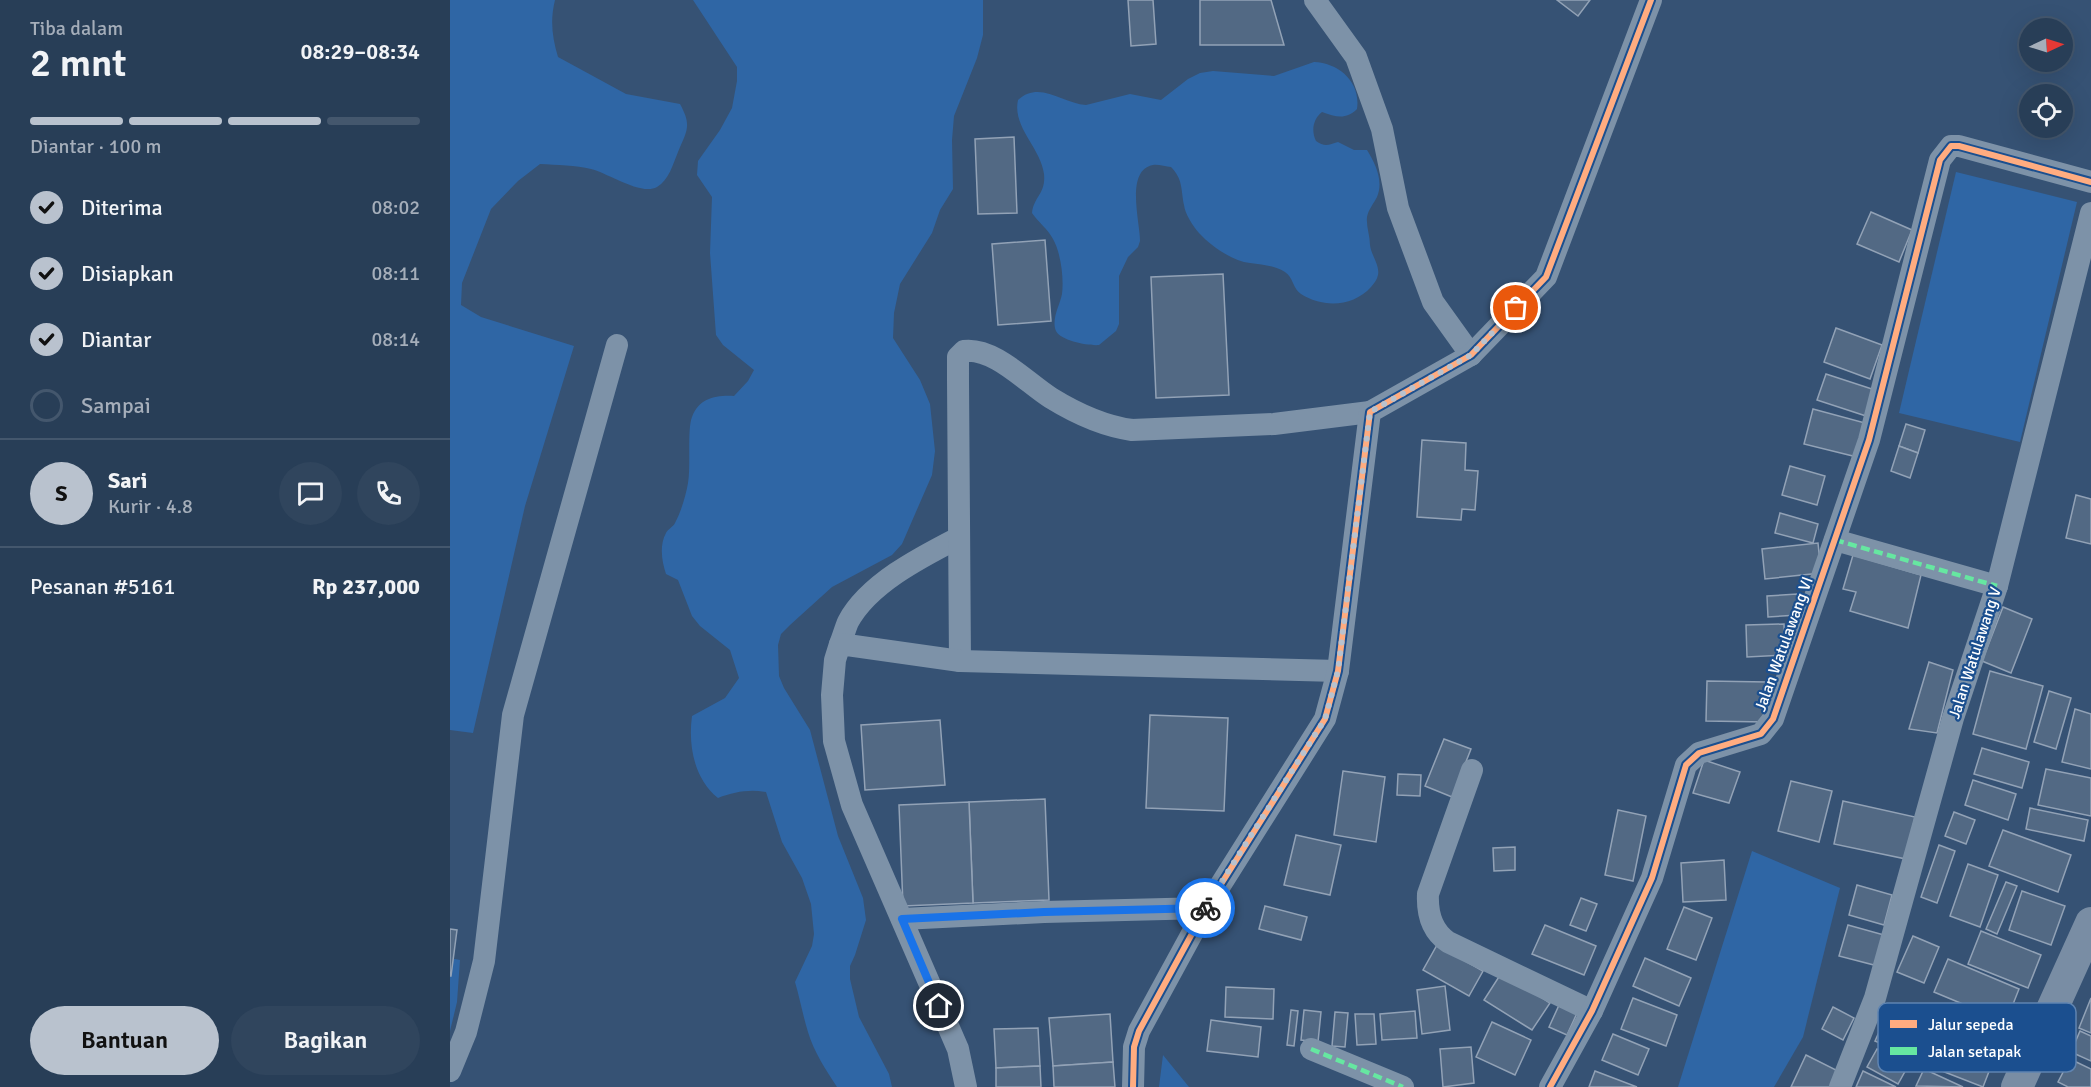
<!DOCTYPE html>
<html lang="id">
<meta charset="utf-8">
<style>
:root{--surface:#283e57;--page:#30455d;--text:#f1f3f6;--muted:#a5aeba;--line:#44576d;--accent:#b9c2ce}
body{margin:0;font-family:Signika,sans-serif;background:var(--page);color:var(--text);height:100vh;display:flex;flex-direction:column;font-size:22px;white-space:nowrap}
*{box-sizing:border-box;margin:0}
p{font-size:20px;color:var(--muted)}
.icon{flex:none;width:33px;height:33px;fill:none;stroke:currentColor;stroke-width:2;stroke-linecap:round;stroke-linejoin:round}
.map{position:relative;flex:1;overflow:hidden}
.side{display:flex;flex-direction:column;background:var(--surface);width:450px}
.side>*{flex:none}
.needle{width:39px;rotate:86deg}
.fabs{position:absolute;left:1569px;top:18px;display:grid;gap:12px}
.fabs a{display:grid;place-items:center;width:54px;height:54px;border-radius:50%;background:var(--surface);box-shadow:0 6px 24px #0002,0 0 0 2px var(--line);font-size:30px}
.pin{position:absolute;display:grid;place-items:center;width:51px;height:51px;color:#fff;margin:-26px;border:3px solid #fff;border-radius:50%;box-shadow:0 2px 6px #0007}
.courier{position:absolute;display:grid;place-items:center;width:60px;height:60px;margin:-30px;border:4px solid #1a73e8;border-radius:50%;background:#fff;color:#222;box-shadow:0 2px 8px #0007}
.overview em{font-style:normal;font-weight:600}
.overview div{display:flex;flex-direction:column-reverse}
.overview{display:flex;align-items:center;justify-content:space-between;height:102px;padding:0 30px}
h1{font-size:39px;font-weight:600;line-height:45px}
.bar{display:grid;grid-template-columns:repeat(4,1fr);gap:9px 6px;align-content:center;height:72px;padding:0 30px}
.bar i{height:8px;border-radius:4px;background:var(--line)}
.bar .selected{background:var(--accent)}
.bar p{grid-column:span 4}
.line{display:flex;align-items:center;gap:15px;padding:0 30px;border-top:2px solid var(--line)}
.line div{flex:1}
.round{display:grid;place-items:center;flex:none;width:63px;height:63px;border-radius:32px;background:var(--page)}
ol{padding:0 30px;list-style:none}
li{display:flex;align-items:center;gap:18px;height:66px}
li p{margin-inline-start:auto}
li .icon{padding:6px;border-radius:50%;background:var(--accent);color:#111;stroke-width:4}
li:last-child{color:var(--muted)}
li i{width:33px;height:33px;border:3px solid var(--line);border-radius:50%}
.cta{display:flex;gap:12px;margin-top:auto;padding:12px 30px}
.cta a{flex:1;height:69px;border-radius:36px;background:var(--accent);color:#111;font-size:24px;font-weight:600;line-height:69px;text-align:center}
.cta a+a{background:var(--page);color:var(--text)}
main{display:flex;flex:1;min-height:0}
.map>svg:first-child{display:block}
.green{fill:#2f66a5}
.building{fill:#526984;stroke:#92a2b6;stroke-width:1.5}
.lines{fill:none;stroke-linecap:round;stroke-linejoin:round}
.street{stroke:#7d92a8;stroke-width:22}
.secondary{stroke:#798da4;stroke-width:32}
.quiet{stroke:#66e7a1;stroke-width:4.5;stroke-dasharray:9 4.5;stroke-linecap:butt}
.cycleway-casing{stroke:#1b4f8f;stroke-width:10}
.cycleway{stroke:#ffac80;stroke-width:6}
.done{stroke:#b9c2ce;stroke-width:6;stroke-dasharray:0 10.8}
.route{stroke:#1a73e8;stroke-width:8}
.labels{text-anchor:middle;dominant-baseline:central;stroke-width:4.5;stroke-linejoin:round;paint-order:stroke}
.street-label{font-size:16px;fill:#fff;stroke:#1b4f8f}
.key{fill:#1b4f8f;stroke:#5f84b1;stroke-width:1.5}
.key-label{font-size:16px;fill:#fff}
</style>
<main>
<section class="side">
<div class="overview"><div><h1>2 mnt</h1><p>Tiba dalam</p></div><em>08:29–08:34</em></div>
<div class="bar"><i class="selected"></i><i class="selected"></i><i class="selected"></i><i></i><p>Diantar · 100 m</p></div>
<ol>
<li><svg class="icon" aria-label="check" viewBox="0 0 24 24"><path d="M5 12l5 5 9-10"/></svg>Diterima<p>08:02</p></li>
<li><svg class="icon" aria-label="check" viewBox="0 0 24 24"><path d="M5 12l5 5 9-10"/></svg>Disiapkan<p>08:11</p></li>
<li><svg class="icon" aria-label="check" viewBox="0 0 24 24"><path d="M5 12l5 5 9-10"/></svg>Diantar<p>08:14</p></li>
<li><i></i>Sampai</li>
</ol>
<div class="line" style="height:108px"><b class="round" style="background:var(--accent);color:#111">S</b><div><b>Sari</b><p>Kurir · 4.8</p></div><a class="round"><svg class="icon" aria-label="chat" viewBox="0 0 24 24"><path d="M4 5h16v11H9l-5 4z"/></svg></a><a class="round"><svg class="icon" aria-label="phone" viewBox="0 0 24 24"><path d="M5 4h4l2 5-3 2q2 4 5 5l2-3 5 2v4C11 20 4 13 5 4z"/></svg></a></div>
<div class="line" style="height:78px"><div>Pesanan #5161</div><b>Rp 237,000</b></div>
<div class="cta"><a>Bantuan</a><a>Bagikan</a></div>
</section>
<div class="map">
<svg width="1641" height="1087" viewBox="0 0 1641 1087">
<rect width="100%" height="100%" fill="#365274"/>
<g class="green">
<path d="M0 0H105C100 20 102 37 108 57L176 94 230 104C242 126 237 130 228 152 223 164 219 180 207 187 191 196 158 173 141 169 126 165 107 165 90 164L68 181 41 209 12 283 11 305 31 317 124 346 75 506 23 733 0 730Z"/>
<path d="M243 0H533V35L527 58 504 116 502 140 503 189 490 210 482 233 450 284 444 313 443 338 470 380 480 404 485 451 482 475 452 544 442 555 382 587 340 625 331 634 328 645 329 676 334 688 360 730 388 836 413 898 416 920 405 955 400 966V979L409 1017 439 1074 442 1087H387C376 1070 364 1052 358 1032 353 1016 350 999 345 982L362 946 364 934 361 904 352 878 332 842 316 792C299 789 284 792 268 798 244 779 238 745 242 716L275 698 289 678 280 650 250 626 242 616 228 580 216 574C212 562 209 546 216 533 218 529 223 527 225 523 231 512 236 495 238 483 241 467 237 429 242 417 249 398 266 395 284 396L298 381 304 370 273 345 266 335 260 253 262 197 247 175 248 161 270 130 282 108 287 81V67Z"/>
<path d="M864 62C889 63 911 82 907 109 896 120 886 117 872 112 863 119 861 131 866 141 874 147 879 145 888 142L904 150H917C925 163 934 181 927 197 924 203 918 210 917 217 916 226 920 236 920 245 921 255 930 265 928 275 927 280 924 283 921 287 903 307 873 308 851 294 843 289 843 277 835 272 823 265 813 265 800 263 782 261 761 246 749 233 743 226 735 214 734 205 731 190 733 179 721 167 716 167 708 164 703 165 675 170 690 222 690 241L688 247 678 257 669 276V324L666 331 649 345C639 346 611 341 606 331 601 319 610 305 612 294 614 279 611 253 603 239 598 229 588 222 582 213 584 196 596 194 594 174 591 148 562 127 568 100 590 80 613 104 636 105L680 94 711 100 738 79 750 73 763 71 824 76Z"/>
<polygon points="1506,172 1627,202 1570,442 1449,413"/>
<polygon points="1302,851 1390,888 1353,1037 1324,1087 1228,1087"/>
<polygon points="0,958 10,960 7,1002 0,1031"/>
<polygon points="713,1055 739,1087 709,1087"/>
</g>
<g class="building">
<polygon points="678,0 703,0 706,44 681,46"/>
<polygon points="750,0 821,0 834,45 750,45"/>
<polygon points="1107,0 1140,0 1128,16"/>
<polygon points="564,137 567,213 528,214 525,139"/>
<polygon points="1421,212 1462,230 1449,262 1407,244"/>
<polygon points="595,240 601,321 548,325 542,244"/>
<polygon points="773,274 779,395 706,398 701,277"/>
<polygon points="1386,328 1432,345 1420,379 1374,362"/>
<polygon points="1376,374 1425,390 1416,416 1367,400"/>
<polygon points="1363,409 1415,423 1407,457 1354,444"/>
<polygon points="1456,424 1475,430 1468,453 1449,446"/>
<polygon points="972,440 1016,443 1015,470 1028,471 1025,510 1012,509 1011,520 967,517"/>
<polygon points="1449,446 1468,453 1460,478 1441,471"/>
<polygon points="1340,466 1375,476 1367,505 1332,495"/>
<polygon points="1626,495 1641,499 1641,544 1616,538"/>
<polygon points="1330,513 1368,524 1363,543 1325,533"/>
<polygon points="1368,543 1371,573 1315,579 1312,549"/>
<polygon points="1403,555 1471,575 1458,628 1400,611 1406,592 1393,589"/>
<polygon points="1347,594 1348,615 1318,617 1317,596"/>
<polygon points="1553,607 1582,619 1561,673 1532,661"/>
<polygon points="1334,624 1335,655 1297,657 1296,625"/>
<polygon points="1479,662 1503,670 1487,733 1459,729"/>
<polygon points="1540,671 1593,686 1576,749 1523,734"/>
<polygon points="1257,681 1317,682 1316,722 1256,721"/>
<polygon points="1599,691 1621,698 1606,749 1584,742"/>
<polygon points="1625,709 1641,714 1641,769 1612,762"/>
<polygon points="700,715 778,718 774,811 696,808"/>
<polygon points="490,720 495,785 415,790 411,725"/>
<polygon points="994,739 1021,749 1002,797 975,786"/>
<polygon points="1532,748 1579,762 1572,788 1524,774"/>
<polygon points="1254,760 1290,772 1279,803 1243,793"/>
<polygon points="1596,769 1641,778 1641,816 1588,805"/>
<polygon points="893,771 935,777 926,842 884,835"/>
<polygon points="948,774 971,775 970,796 947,795"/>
<polygon points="1523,780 1566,794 1558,820 1515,805"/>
<polygon points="1341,781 1382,791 1369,842 1328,831"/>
<polygon points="595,799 599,900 523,903 519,802"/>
<polygon points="1393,801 1465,817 1456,859 1384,844"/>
<polygon points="519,802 523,903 453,906 449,805"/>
<polygon points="1580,808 1638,820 1634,841 1576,829"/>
<polygon points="1168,810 1196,816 1183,881 1155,875"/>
<polygon points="1504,812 1525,820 1516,844 1495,836"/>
<polygon points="1553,830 1621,855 1608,892 1539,866"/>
<polygon points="846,835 891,845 880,895 834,885"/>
<polygon points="1489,845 1505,851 1487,903 1471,897"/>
<polygon points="1065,847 1065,870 1044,871 1043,848"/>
<polygon points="1274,860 1276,900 1233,902 1231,863"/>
<polygon points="1518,864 1548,875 1530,927 1500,916"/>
<polygon points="1556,882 1567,886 1547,934 1536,929"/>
<polygon points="1407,885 1442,895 1434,925 1399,915"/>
<polygon points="1572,891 1615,906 1601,945 1559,930"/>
<polygon points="1131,898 1147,904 1136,931 1120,925"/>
<polygon points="815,906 857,917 851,940 809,929"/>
<polygon points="1234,907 1262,918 1246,960 1217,949"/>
<polygon points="1095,925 1146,946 1134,975 1082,954"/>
<polygon points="1398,925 1434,935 1424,965 1389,956"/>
<polygon points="0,929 7,930 1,976 0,976"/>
<polygon points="1531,931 1591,955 1578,988 1518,964"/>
<polygon points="1463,936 1489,947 1474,983 1447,972"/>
<polygon points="987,945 1033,971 1019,996 973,970"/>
<polygon points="1195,958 1241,978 1229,1006 1183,986"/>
<polygon points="1498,959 1569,989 1556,1022 1484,992"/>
<polygon points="1052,972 1100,1003 1082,1030 1034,1000"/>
<polygon points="995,986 1000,1030 972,1034 967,990"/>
<polygon points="776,987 824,989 823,1019 775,1017"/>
<polygon points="1183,998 1227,1015 1216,1046 1171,1029"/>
<polygon points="1641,998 1641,1033 1629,1028"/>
<polygon points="1110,1003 1128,1011 1117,1035 1099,1027"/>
<polygon points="1383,1007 1404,1018 1393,1040 1372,1029"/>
<polygon points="841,1010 848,1011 844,1046 837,1045"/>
<polygon points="854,1010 871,1012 868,1042 851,1040"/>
<polygon points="1439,1010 1453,1017 1440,1047 1425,1041"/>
<polygon points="965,1011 967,1038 932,1040 930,1014"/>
<polygon points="885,1012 898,1013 895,1047 882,1046"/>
<polygon points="660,1014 663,1062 603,1066 599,1018"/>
<polygon points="905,1014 924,1014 926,1044 907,1045"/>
<polygon points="761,1020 811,1027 808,1057 757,1051"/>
<polygon points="1042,1022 1081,1040 1065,1075 1026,1057"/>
<polygon points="588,1028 590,1066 546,1068 544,1029"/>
<polygon points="1630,1031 1641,1036 1641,1061 1621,1052"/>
<polygon points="1163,1034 1199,1049 1188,1075 1152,1060"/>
<polygon points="1504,1040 1545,1056 1533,1087 1492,1071"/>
<polygon points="1021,1047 1024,1083 993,1087 990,1049"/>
<polygon points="1427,1049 1458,1066 1448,1084 1417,1067"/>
<polygon points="1356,1055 1388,1071 1380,1087 1341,1087"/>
<polygon points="1620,1059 1641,1069 1641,1087 1618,1087 1608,1082"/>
<polygon points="663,1062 665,1087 604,1087 603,1066"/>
<polygon points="590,1066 591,1087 546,1087 546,1068"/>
<polygon points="1474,1069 1513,1087 1466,1086"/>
<polygon points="1145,1071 1187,1087 1139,1087"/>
<polygon points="1413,1071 1446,1087 1406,1087"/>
</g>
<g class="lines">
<g class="street">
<polyline points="865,0 906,57 932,129 948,208 983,302 1021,355"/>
<polyline points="1385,540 1547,586"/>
<path d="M390 644C393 637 395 629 398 622 418 584 471 557 508 538"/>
<path d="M510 661 508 380V357L514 351C544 347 577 383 601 398 627 414 653 426 682 430L824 424 920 412"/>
<path d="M1022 770 978 894C977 914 982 931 998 942L1142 1011"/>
<polyline points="452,919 594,912 756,908"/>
<polyline points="861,1049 953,1087"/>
<polyline points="0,1071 16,1032 34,961 63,715 167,345"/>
<polyline points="516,1087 508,1049 402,805 384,741 382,695 385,660 390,644 510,661 888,671"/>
<polyline points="683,1087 684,1047 689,1031 756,908 875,719 888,671 920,412 1021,355 1096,277 1201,0"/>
<polyline points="1100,1087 1142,1011 1202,878 1236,765 1249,753 1311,734 1323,719 1419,440 1490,160 1501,146 1509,146 1641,182"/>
<polyline points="1390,1087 1425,998 1503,718 1547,586 1641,213"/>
</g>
<polyline class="secondary" points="1567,1087 1641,923"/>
<g class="quiet">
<polyline points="1385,540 1547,586"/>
<polyline points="861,1049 953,1087"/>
</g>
<defs>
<g id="cycleway">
<polyline points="683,1087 684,1047 689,1031 756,908 875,719 888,671 920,412 1021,355 1096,277 1201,0"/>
<polyline points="1100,1087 1142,1011 1202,878 1236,765 1249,753 1311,734 1323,719 1419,440 1490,160 1501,146 1509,146 1641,182"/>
</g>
</defs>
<use href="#cycleway" class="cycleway-casing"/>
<use href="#cycleway" class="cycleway"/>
</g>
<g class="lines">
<polyline class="done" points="755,908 875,719 888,671 920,412 1021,355 1066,308"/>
<polyline class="route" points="489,1006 452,919 594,912 755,908"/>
</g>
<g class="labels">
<g class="street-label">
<text transform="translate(1334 644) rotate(-70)">Jalan Watulawang VI</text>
<text transform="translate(1525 653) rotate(-72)">Jalan Watulawang V</text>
</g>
</g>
<rect x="1428" y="1003" width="198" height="69" rx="9" class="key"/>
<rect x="1440" y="1020" width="27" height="8" fill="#ffac80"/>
<rect x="1440" y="1047" width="27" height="8" fill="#66e7a1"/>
<g class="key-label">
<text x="1478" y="1030">Jalur sepeda</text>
<text x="1478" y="1057">Jalan setapak</text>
</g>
</svg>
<div class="fabs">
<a><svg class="needle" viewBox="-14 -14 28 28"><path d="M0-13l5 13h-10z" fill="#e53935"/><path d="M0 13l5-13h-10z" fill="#a5aeba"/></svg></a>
<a><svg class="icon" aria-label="locate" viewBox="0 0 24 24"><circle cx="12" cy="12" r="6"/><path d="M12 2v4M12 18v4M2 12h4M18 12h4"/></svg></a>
</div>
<div class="pin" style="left:1066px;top:308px;background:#ea580c"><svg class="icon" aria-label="bag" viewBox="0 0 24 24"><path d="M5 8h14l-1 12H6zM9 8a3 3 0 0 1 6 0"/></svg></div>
<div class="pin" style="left:489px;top:1006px;background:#1f2937"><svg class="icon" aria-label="home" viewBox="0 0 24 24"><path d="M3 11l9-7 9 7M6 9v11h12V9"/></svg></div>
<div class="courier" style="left:755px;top:908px"><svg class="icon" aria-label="bike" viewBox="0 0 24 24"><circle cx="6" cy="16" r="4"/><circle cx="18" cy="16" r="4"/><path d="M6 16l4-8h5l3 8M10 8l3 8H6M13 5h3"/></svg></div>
</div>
</main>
